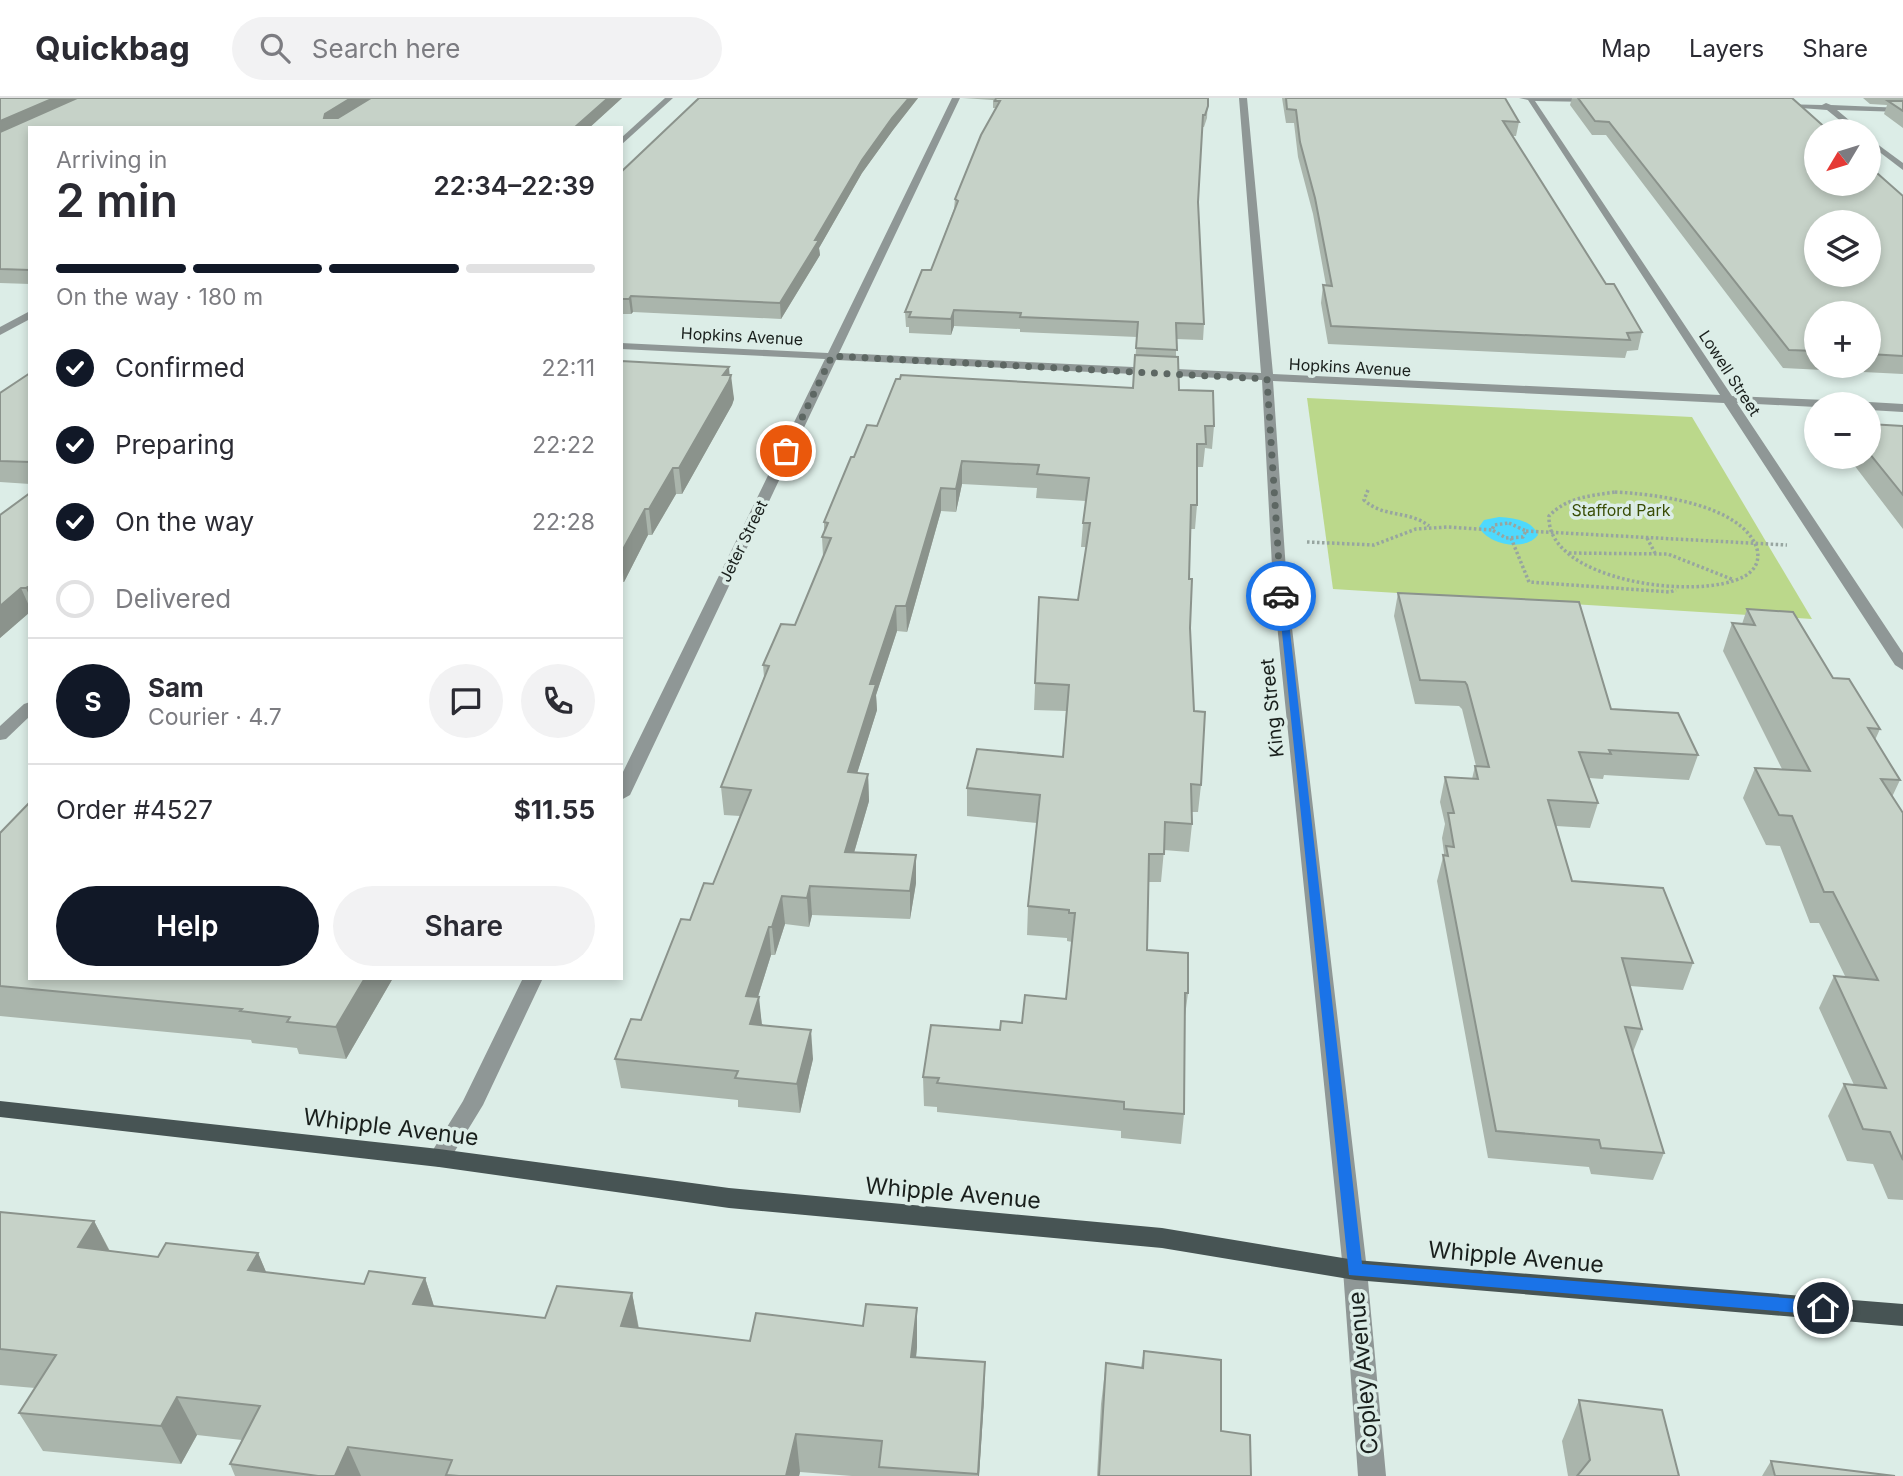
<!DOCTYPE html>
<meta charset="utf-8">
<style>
:root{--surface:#fff;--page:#f2f2f3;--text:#2b2b33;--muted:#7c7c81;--line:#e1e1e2;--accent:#111827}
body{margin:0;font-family:Inter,sans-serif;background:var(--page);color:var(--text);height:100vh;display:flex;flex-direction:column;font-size:26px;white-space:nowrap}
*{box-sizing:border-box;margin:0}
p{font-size:23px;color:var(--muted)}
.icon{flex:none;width:38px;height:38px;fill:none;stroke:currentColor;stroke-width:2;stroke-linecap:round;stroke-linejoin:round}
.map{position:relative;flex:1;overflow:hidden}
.side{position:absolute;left:28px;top:28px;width:595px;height:854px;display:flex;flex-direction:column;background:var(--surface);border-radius:0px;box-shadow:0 4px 10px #0003}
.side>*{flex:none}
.needle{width:46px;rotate:232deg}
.controls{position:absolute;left:1804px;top:21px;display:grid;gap:14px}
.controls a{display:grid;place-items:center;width:77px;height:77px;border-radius:50%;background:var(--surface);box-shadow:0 4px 10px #0003;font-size:35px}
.pin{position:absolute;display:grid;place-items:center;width:60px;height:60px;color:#fff;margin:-30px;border:4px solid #fff;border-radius:50%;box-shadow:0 2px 7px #0007}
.courier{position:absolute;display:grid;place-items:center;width:70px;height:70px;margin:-35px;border:5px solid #1a73e8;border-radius:50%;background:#fff;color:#222;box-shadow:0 2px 9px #0007}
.overview em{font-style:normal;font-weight:600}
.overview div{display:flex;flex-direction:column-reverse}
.overview{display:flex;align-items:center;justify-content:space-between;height:119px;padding:0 28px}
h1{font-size:46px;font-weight:600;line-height:52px}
.bar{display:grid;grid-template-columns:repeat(4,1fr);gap:10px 7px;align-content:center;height:84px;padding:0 28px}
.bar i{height:9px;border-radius:5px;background:var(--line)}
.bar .current{background:var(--accent)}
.bar p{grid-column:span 4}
.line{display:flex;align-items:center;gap:18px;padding:0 28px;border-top:2px solid var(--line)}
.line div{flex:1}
.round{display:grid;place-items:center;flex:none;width:74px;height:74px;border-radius:37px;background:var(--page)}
ol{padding:0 28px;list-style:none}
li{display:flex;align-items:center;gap:21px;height:77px}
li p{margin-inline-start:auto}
li .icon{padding:7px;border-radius:50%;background:var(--accent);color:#fff;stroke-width:4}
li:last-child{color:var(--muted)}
li i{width:38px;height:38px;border:4px solid var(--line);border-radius:50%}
.cta{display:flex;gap:14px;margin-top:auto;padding:14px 28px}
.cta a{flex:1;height:80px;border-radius:42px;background:var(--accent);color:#fff;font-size:28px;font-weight:600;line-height:80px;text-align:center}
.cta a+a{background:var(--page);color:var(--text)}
header{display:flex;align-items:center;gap:42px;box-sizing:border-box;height:98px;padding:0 35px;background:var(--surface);border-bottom:2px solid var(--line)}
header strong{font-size:33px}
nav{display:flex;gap:38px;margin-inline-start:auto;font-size:24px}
.search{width:490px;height:63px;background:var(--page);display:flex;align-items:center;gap:18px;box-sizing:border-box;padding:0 24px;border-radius:38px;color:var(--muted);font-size:26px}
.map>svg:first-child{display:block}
.green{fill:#bbd88b}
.water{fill:#4ed9fd}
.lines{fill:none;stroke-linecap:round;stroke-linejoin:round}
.path{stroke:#97a5a0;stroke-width:3.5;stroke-dasharray:2.5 2.5;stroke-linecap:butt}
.minor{fill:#8f9796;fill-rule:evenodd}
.major{fill:#475454;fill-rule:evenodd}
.wall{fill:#aab5ac;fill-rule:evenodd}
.shaded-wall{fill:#8b938c}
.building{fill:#c6d2c8;stroke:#8b938c;stroke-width:2;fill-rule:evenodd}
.route{fill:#1a73e8}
.done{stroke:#5d6763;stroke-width:7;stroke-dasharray:0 12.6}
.labels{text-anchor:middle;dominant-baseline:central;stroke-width:7;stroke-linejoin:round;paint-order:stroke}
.far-street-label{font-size:16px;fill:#191f1c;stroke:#dcede7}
.far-park-label{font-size:16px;fill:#394d06;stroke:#dcede7}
.street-label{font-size:19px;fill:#191f1c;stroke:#dcede7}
.near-street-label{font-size:23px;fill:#191f1c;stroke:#dcede7}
</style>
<header>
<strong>Quickbag</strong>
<div class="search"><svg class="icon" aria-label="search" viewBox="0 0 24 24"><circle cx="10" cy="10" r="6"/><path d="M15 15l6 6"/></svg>Search here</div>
<nav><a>Map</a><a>Layers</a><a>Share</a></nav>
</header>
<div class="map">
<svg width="1903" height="1378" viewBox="0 0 1903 1378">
<rect width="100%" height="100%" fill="#dcede7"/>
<polygon class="green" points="1307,300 1692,319 1812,521 1333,491"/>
<path class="water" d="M1499 419C1514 420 1532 422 1538 437 1525 454 1488 447 1479 429L1484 422Z"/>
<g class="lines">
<g class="path">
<path d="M1368 392 1364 402C1383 420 1409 412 1429 428"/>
<path d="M1615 394C1654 396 1743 406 1757 451 1760 463 1755 472 1745 478 1699 504 1546 483 1549 418 1567 399 1590 398 1615 394Z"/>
<polygon points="1509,425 1526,433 1523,439 1506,440 1492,432 1494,427"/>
<polyline points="1526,433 1787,447"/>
<polyline points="1511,440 1529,484 1670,494 1676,492"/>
<polyline points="1647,440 1655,455"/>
<polyline points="1307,444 1374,447 1416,431 1448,429 1492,432"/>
<polyline points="1569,455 1668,456 1734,482"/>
</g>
<g class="minor">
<polygon points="665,0 673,0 621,47 621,40"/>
<polygon points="952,0 960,0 839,255 1261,275 1239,0 1247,0 1273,276 1720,297 1528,2 1519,0 1594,0 1597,2 1593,4 1535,3 1732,298 1826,302 1832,306 1816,306 1816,309 1737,305 1903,555 1903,572 1895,567 1724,305 1273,283 1287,487 1367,1172 1386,1378 1358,1378 1343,1172 1273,487 1262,282 836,262 630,697 621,702 621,678 825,261 621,251 621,245 828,255"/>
<polygon points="1826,5 1831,7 1903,10 1903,14 1837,12 1862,33 1853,33 1827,12 1774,8 1778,6 1822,7"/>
<polygon points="1869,40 1903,65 1903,72 1869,46"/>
<polygon points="30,213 30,221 0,237 0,229"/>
<polygon points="1869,304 1903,306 1903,314 1869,312 1869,306 1864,306"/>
<polygon points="30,604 30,618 6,641 0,642 0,628 24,606"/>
<polygon points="523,880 543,880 483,1007 447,1066 439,1069 431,1066 428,1060 463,1003"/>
</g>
<polygon class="major" points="0,1003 439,1051 729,1090 1162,1130 1355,1162 1903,1206 1903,1228 1355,1182 1162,1150 729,1110 439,1069 0,1019"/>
</g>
<g class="wall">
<polygon points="0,0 622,0 589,30 30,30 30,186 0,185"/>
<polygon points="699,0 918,0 893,32 862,75 819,150 820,157 781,221 633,214 631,216 621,216 621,74"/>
<polygon points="962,0 1208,0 1207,20 1204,29 1202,29 1198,104 1204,226 1203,242 1176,241 1176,259 1179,292 1214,328 1212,351 1205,350 1203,369 1197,369 1197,407 1195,431 1190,431 1189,481 1190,530 1194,613 1201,687 1198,714 1192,714 1192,726 1189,754 1164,752 1161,784 1149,784 1147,852 1188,895 1185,918 1184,1016 1181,1046 1121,1040 1121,1033 937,1014 937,1009 924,1008 923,979 1000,932 1022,925 1066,901 1072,844 1067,843 1067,840 1027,837 1028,808 1037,725 967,718 967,690 1063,659 1066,613 1034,612 1039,499 1078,502 1086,449 1081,449 1083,425 1086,403 1036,400 1037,390 962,386 956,414 941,413 907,534 897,533 876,597 877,612 857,675 868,676 869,703 854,755 916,785 910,821 812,817 809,829 785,826 775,857 771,857 758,899 762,927 813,961 800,1015 738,1009 738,1002 621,990 615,961 641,922 690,822 713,786 740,718 724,717 721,689 764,579 763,567 795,527 823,458 822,439 824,434 824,424 854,359 877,328 1133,290 1137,239 1020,234 1020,231 954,228 951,237 909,235 909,229 906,229 905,214 931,172 954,111 955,101 995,12 995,10 993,10 993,2"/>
<polygon points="1282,0 1505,0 1519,24 1516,38 1512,38 1606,186 1642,234 1638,252 1627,253 1625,260 1328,246 1321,205 1323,187 1326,187 1313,116 1298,59 1294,25 1286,25"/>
<path d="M1572 0H1578L1903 98V276L1783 270 1606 37H1592L1570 7ZM1816 215H1869V268H1816Z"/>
<polygon points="1863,0 1903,0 1903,30 1884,16 1887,7 1870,6"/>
<polygon points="621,263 729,277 734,301 732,307 682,396 676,396 652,437 648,437 624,484 621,484"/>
<polygon points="30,275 30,386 0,384 0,295"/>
<polygon points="1869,326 1903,328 1903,431 1851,363 1851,359 1869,359"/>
<polygon points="30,395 30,514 0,540 0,417"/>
<polygon points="1398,495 1698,657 1689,682 1604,677 1603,681 1589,680 1598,705 1590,730 1556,728 1572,783 1693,865 1683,892 1630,888 1642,931 1633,954 1664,1055 1653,1082 1591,1076 1589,1069 1488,1060 1437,783 1444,755 1442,740 1445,726 1440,704 1445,679 1472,681 1475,668 1476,668 1462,611 1459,608 1415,606 1394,518"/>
<polygon points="1747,511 1833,580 1880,631 1875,642 1900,682 1892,699 1903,715 1903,1102 1888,1101 1873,1066 1847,1063 1828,1018 1844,986 1854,987 1819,910 1834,878 1846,880 1819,825 1810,825 1780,748 1766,747 1743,700 1755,670 1782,671 1723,553 1732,525 1742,526"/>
<polygon points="0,735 30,880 393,880 346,961 299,956 297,950 252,945 251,942 0,918"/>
<polygon points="0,1114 94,1123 110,1153 158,1159 258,1155 266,1174 364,1186 425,1180 434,1208 545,1220 632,1195 639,1230 750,1243 863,1228 917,1210 917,1249 916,1259 984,1302 979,1378 852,1378 800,1374 799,1378 235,1378 230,1366 242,1342 197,1337 181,1366 43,1353 19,1315 35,1290 0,1287"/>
<polygon points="1144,1253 1221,1333 1251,1378 1097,1378 1101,1306 1106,1265 1141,1269"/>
<polygon points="1579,1302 1679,1378 1568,1378 1562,1343"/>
<polygon points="1771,1363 1895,1378 1762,1378"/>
</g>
<g class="shaded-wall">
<polygon points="54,0 83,0 0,37 0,23"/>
<polygon points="351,0 372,0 327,30 324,20 325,16"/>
<polygon points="608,0 622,0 589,30 574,30"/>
<polygon points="909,0 918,0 893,32 862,75 819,150 820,157 781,221 780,205 815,142 862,62 892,20"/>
<polygon points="631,198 633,214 631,216 629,201"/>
<polygon points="954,212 954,228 951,237 951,221"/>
<polygon points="729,269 730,282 731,277 734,301 732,307 682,396 679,370 723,277"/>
<polygon points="962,363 962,386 956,414 956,391"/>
<polygon points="673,370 676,396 652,437 649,411"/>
<polygon points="941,390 941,413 907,534 906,508"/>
<polygon points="645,411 648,437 624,484 621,455"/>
<polygon points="30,488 30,499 26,490"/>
<polygon points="21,490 30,510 30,514 0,540 0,508"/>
<polygon points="896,508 897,533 876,597 877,612 849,701 848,674 870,586"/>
<polygon points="868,676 869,703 846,782 845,754"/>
<polygon points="916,757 916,785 910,821 910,793"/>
<polygon points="810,788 812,817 809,829 807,800"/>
<polygon points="782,798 785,826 775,857 772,829"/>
<polygon points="769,829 771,857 749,927 746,898"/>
<polygon points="365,880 393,880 346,961 336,929"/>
<polygon points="759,899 762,928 750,926"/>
<polygon points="811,932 813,961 800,1015 797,986"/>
<polygon points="94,1123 114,1162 78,1149"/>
<polygon points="258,1155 274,1193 248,1172"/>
<polygon points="425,1180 437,1218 413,1206"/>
<polygon points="632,1195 639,1233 621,1228"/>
<polygon points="917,1210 917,1249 912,1297 911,1259"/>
<polygon points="985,1264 984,1302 979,1378 978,1378"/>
<polygon points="177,1299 197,1337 181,1366 161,1328"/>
<polygon points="796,1336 800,1374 799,1378 786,1378"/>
<polygon points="348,1349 361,1378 335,1378"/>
</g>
<g class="building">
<polygon points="0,0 54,0 0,23"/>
<polygon points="77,0 351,0 325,16 324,20 338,20 371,0 608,0 574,30 30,30 30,172 0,171 0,34"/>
<polygon points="699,0 909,0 892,20 862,62 815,142 819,142 780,205 631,198 629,201 621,201 621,74"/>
<polygon points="996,0 1208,0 1208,8 1205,17 1203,17 1198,104 1204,226 1176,225 1177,252 1136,250 1138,224 1020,219 1021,215 954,212 951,221 909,219 911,214 905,214 922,172 931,172 958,103 955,101 981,37 1000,3 995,3"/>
<polygon points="1286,0 1505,0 1519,24 1503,23 1606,186 1614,186 1642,234 1627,235 1630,242 1331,228 1323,187 1332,188 1315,100 1300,44 1296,12 1287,11"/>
<path d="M1578 0H1792L1829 33H1816V86H1869V68L1903 98V258L1869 256V215H1816V253L1789 252 1609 24 1595 23ZM1816 124H1869V177H1816Z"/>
<polygon points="1888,3 1903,3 1903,13"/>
<polygon points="1135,257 1178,259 1179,292 1213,293 1214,328 1205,328 1206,346 1197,346 1197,407 1191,407 1189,481 1192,481 1190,530 1194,613 1205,614 1201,687 1191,686 1192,726 1165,724 1164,756 1149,756 1147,852 1188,855 1188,895 1185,895 1184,1016 1124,1011 1124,1004 937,985 939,980 923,979 931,927 1000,932 1001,923 1022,925 1025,897 1066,901 1075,815 1069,815 1069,812 1028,808 1040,697 967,690 977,651 1063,659 1069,587 1035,585 1039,499 1078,502 1090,425 1083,425 1089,380 1037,376 1039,367 962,363 956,391 941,390 906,508 896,508 870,586 876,586 848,674 868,676 845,754 916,757 910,793 810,788 807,800 782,798 772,829 769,829 746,898 759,899 750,926 811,932 797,986 735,980 738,973 615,961 631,921 641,922 681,821 690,822 704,785 713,786 751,692 721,689 769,568 763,567 781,526 795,527 831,440 822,439 828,425 824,424 851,359 854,359 867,327 877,328 896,281 900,281 901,277 1133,290"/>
<polygon points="621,263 729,269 723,277 731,277 729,283 679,370 673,370 649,411 645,411 621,455"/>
<polygon points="30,275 30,364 0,363 0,295"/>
<polygon points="1869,326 1903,328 1903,397 1869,355"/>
<polygon points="30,395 30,488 26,490 21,490 0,508 0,417"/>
<polygon points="1398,495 1579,504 1611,611 1678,615 1698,657 1609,652 1611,656 1579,654 1598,705 1548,702 1572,783 1663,790 1693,865 1622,860 1642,931 1625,929 1664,1055 1601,1050 1599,1042 1496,1033 1443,757 1448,758 1446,748 1454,749 1448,715 1454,715 1445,679 1478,681 1475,668 1489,669 1467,587 1465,584 1420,582"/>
<polygon points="1747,511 1793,514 1833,580 1849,581 1880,631 1868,630 1900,682 1881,681 1903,715 1903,1062 1890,1034 1863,1031 1844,986 1886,990 1834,878 1878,882 1833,794 1824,794 1792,718 1779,717 1755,670 1810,673 1732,525 1755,527"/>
<polygon points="30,704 30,880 365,880 336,929 287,924 290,919 240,913 242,911 0,888 0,735"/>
<polygon points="0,1114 94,1123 78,1149 158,1159 166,1145 258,1155 248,1172 364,1186 369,1173 425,1180 413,1206 545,1220 557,1188 632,1195 621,1228 750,1243 756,1215 863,1228 866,1206 917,1210 911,1259 985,1264 978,1376 879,1369 882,1343 796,1336 786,1378 459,1378 446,1377 452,1362 348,1349 335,1378 318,1378 230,1366 260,1308 177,1299 161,1328 19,1315 56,1257 0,1251"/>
<polygon points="1144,1253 1221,1262 1221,1333 1250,1337 1251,1378 1099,1378 1106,1265 1143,1270"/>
<polygon points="1579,1302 1662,1312 1679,1378 1577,1378 1590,1362"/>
<polygon points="1771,1363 1895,1378 1775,1378"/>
</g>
<polygon class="route" points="1278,496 1286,498 1362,1166 1823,1203 1829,1205 1831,1210 1829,1215 1823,1217 1349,1177"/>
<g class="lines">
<polyline class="done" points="786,353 832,258 1267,281 1281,498"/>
</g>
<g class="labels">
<g class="far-street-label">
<text transform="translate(742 238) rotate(3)">Hopkins Avenue</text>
<text transform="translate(1350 269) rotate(3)">Hopkins Avenue</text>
<text transform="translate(1730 275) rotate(57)">Lowell Street</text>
<text transform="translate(743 443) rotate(-64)">Jeter Street</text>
</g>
<g class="far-park-label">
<text x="1621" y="412">Stafford Park</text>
</g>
<g class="street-label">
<text transform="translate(1272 610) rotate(-96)">King Street</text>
</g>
<g class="near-street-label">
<text transform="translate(391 1029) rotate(7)">Whipple Avenue</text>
<text transform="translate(953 1095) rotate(5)">Whipple Avenue</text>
<text transform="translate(1516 1159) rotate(5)">Whipple Avenue</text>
<text transform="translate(1363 1275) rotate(-95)">Copley Avenue</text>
</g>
</g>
</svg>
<div class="controls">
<a><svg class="needle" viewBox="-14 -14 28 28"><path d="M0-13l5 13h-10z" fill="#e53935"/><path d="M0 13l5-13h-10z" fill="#7c7c81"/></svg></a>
<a><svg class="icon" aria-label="layers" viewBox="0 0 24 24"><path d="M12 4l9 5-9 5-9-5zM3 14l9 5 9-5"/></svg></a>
<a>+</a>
<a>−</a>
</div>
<div class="pin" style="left:786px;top:353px;background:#ea580c"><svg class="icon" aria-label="bag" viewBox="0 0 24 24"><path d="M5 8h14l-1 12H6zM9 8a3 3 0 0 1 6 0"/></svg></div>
<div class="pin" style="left:1823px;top:1210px;background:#1f2937"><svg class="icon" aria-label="home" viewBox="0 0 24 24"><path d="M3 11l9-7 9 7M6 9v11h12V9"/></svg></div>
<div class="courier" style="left:1281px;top:498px"><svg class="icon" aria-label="car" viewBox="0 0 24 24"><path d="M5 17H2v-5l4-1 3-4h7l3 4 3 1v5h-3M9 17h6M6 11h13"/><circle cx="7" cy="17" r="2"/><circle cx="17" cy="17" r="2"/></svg></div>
<section class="side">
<div class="overview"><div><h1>2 min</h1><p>Arriving in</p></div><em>22:34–22:39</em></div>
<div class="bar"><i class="current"></i><i class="current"></i><i class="current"></i><i></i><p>On the way · 180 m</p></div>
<ol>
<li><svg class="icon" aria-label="check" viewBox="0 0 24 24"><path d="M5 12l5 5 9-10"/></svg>Confirmed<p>22:11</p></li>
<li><svg class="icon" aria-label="check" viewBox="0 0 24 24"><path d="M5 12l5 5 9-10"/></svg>Preparing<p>22:22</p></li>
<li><svg class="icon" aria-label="check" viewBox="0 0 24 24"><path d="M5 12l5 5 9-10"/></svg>On the way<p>22:28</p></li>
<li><i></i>Delivered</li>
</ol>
<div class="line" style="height:126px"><b class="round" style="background:var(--accent);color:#fff">S</b><div><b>Sam</b><p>Courier · 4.7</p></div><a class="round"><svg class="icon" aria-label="chat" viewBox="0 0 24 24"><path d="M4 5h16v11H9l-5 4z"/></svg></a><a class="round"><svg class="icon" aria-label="phone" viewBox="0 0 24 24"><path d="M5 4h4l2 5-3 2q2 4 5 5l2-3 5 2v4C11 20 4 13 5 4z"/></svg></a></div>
<div class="line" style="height:91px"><div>Order #4527</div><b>$11.55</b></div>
<div class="cta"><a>Help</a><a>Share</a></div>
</section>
</div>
